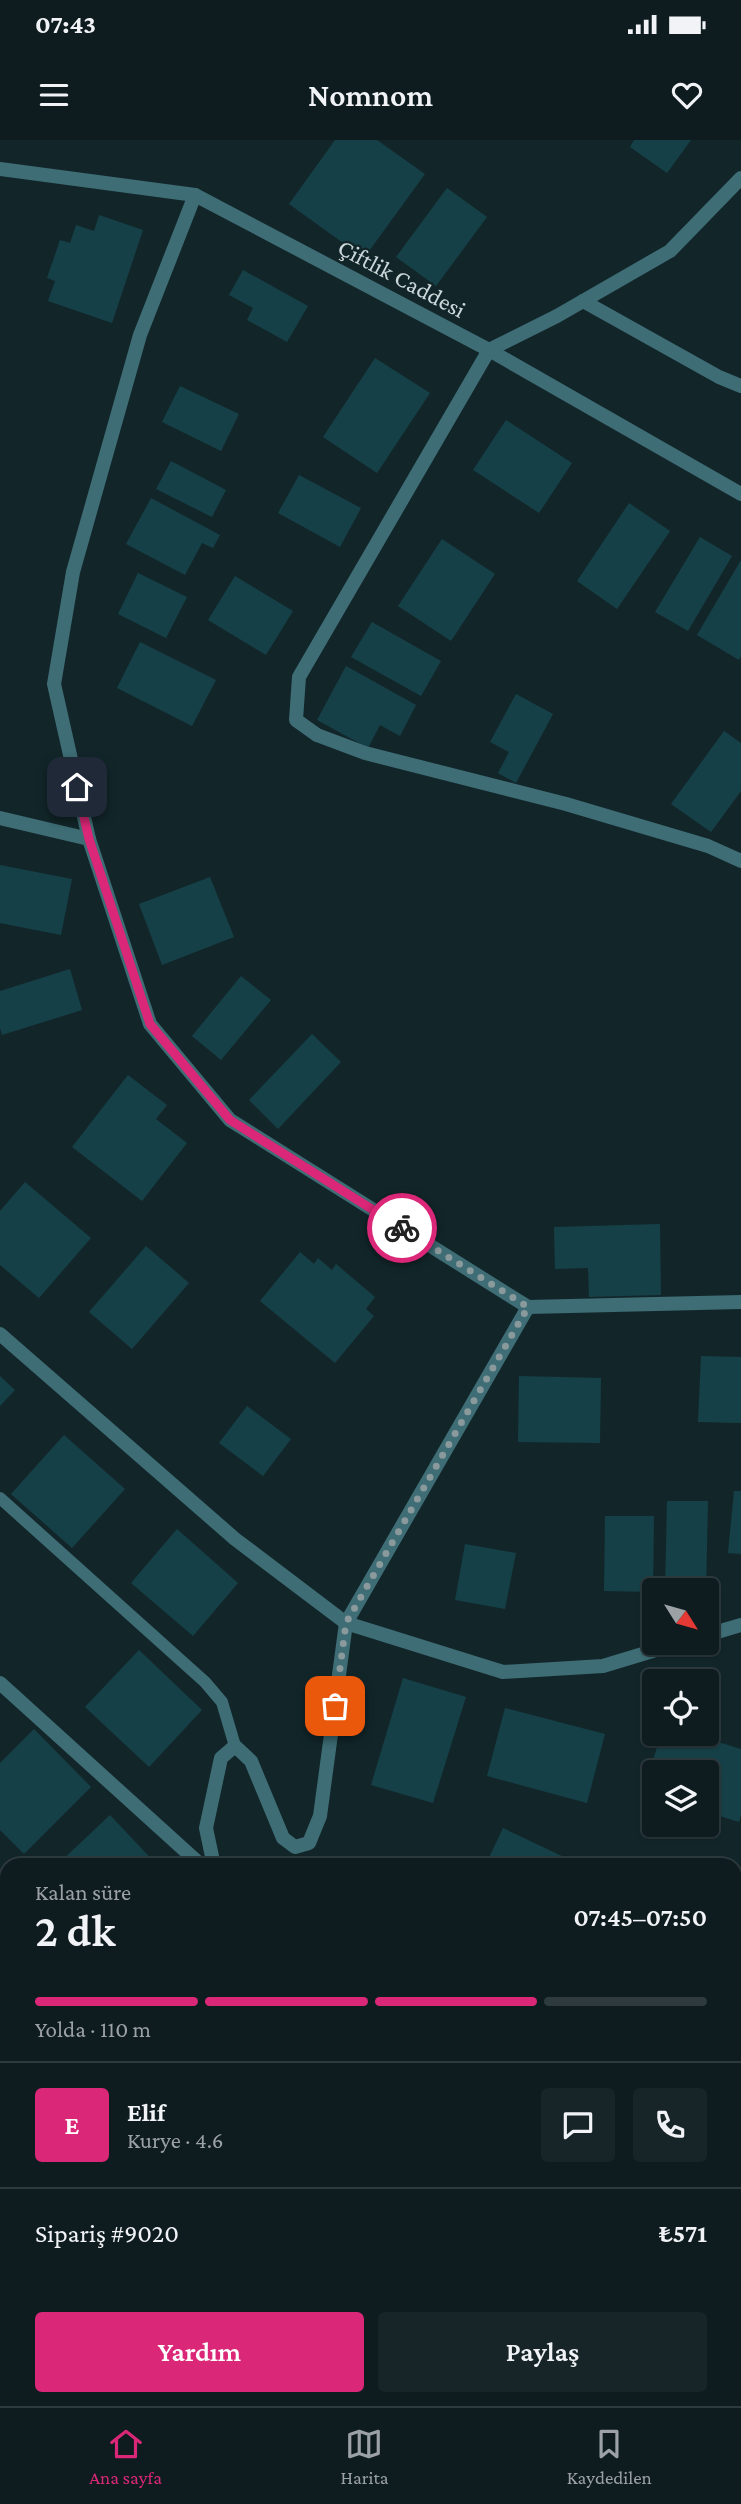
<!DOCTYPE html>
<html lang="tr">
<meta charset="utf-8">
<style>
:root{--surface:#0e1c20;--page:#172529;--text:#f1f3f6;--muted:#9ba1a5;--line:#2e3a3e;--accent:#db2777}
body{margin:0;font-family:"Crimson Pro",serif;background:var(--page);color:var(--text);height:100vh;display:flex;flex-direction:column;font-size:26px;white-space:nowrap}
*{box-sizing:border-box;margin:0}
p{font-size:23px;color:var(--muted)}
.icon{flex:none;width:38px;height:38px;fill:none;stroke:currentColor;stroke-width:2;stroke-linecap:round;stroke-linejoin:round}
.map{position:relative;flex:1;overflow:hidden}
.drawer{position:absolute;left:0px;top:1718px;width:742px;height:548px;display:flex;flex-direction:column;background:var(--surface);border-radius:21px 21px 0 0;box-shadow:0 2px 5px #0004,0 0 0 2px var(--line)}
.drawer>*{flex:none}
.needle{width:46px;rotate:127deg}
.fabs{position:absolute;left:642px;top:1438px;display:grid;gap:14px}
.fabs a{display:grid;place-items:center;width:77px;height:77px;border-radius:7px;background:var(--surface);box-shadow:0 2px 5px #0004,0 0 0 2px var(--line);font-size:35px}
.pin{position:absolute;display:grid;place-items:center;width:60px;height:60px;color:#fff;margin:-30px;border-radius:14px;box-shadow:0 4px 10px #0006}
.courier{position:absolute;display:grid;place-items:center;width:70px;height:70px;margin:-35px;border:5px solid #db2777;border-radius:50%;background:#fff;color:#222;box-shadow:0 2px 9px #0007}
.headline em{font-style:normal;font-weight:600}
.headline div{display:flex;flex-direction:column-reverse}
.headline{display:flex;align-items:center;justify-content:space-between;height:119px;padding:0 35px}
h1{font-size:46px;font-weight:600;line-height:52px}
.bar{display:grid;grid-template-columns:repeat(4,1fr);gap:10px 7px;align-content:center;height:84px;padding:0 35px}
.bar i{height:9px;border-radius:5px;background:var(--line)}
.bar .current{background:var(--accent)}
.bar p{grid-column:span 4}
.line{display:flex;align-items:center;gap:18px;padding:0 35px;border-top:2px solid var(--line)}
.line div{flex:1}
.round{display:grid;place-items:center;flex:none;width:74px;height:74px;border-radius:7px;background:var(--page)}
.action{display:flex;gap:14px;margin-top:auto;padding:14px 35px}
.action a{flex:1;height:80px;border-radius:7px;background:var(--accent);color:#fff;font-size:28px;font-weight:600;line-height:80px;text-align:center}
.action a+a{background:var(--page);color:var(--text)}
.status{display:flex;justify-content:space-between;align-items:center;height:49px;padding:0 35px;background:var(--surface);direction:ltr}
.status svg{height:19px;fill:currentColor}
header{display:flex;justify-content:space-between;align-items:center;height:91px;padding:0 35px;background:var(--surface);font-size:32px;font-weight:600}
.tab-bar{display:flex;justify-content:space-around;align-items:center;height:98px;border-top:2px solid var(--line);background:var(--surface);font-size:19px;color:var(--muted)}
.tab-bar a{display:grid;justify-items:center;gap:4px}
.tab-bar .current{color:var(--accent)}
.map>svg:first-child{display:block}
.building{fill:#164047}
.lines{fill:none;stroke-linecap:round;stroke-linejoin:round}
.lane{stroke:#3e6d75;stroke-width:12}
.street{stroke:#3e6d75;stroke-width:14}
.secondary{stroke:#4798a4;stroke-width:14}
.done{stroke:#8a999c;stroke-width:7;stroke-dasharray:0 12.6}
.route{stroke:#db2777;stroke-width:9}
.labels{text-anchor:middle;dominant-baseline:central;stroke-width:5;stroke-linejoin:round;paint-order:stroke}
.street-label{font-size:24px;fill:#cbd7d9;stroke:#12262a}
</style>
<div class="status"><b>07:43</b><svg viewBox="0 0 49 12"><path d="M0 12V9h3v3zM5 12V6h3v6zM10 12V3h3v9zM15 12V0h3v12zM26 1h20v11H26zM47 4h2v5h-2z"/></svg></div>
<header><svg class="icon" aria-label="menu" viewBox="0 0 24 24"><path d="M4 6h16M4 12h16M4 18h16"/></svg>Nomnom<svg class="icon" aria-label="heart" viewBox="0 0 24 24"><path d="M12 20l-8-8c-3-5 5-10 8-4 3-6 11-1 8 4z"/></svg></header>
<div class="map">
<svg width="741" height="2266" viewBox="0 0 741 2266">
<rect width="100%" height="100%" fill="#12262a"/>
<g class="building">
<polygon points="335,0 377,0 425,34 364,118 289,64"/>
<polygon points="634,0 691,0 667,33 630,7"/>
<polygon points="447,48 487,77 436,146 396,117"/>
<polygon points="99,75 143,90 112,183 48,161 55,141 47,138 60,100 70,103 76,85 94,91"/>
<polygon points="243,130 308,166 287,202 247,180 253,168 229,155"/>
<polygon points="375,218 430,253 377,333 323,297"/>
<polygon points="180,246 239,274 221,311 162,282"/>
<polygon points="506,280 572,323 539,373 473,330"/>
<polygon points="171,321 226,350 212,377 156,349"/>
<polygon points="299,335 361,368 340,407 278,373"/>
<polygon points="151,358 220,395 213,408 202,403 185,435 126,404"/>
<polygon points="629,363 670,391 617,469 577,441"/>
<polygon points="700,397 732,416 688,491 655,472"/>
<polygon points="442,399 495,434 451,501 398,466"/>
<polygon points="741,420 741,516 739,520 697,495"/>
<polygon points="138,433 187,457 166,498 118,474"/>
<polygon points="235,436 293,471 266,515 208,480"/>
<polygon points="372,482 441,521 421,556 351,517"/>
<polygon points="140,502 216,540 192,586 117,548"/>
<polygon points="346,526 416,565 400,596 380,585 368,608 317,580"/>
<polygon points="516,554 553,574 516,643 498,633 509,612 490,602"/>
<polygon points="724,591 741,603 741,651 711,692 671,664"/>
<polygon points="0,725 72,739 61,795 0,783"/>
<polygon points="210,737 234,797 162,825 139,764"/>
<polygon points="70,829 82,870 2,895 0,888 0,851"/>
<polygon points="241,836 271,860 221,920 192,896"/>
<polygon points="312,894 341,922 278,989 249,960"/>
<polygon points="128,935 167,965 156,979 187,1003 142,1061 72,1007"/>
<polygon points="25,1042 91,1098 39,1158 0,1125 0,1071"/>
<polygon points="660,1084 661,1155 589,1157 588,1128 555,1129 554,1087"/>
<polygon points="146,1106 189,1143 132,1209 89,1172"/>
<polygon points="300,1112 314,1124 318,1118 332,1130 336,1124 375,1157 366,1169 374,1176 335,1223 260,1161"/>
<polygon points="701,1216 741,1217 741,1283 698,1282"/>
<polygon points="0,1236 15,1250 0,1266"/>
<polygon points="519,1236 601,1238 600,1303 518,1302"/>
<polygon points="247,1266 291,1299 263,1336 219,1303"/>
<polygon points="64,1295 125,1349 72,1408 11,1354"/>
<polygon points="734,1351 741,1351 741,1414 728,1413"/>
<polygon points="667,1361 708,1361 706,1451 665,1451"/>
<polygon points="605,1376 654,1376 653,1452 604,1451"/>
<polygon points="177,1389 238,1443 193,1496 131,1443"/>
<polygon points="465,1404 516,1413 505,1469 455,1460"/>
<polygon points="139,1510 202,1570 149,1627 85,1567"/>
<polygon points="403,1538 466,1557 433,1663 371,1645"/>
<polygon points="505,1568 605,1594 587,1663 487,1636"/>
<polygon points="34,1589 91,1647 24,1714 0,1690 0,1623"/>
<polygon points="661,1594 692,1594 741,1609 741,1675 739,1682 707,1672 707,1633 654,1633 654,1657 643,1653"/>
<polygon points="110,1675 158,1726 56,1726"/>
<polygon points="503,1688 566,1718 563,1726 485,1726"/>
<polygon points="0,1879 7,1885 7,1900 0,1908"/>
<polygon points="735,2076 741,2079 741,2172 735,2169"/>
<polygon points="735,2181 741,2184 741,2247 737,2255 735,2254"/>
<polygon points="533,2259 601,2259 596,2266 542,2266"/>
</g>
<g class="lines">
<polyline class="lane" points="0,1358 205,1542 222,1562 235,1606"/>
<g class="street">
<polyline points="0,29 195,55 489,210 741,354"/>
<polyline points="195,55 140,195 73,432 54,544 89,699 150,884 230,980 528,1167 741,1162"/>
<polyline points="583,161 719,237 741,246"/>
<polyline points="489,210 299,537 296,580 317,595 365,613 566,664 708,706 741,721"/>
<polyline points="489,210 557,176 670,111 741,38"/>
<polyline points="0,678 89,699"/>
<polyline points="0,1194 235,1399 346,1483 503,1532 603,1526 679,1503"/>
<polyline points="707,1495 741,1485"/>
<polyline points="0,1543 202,1726"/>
<polyline points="214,1726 206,1688 221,1618 235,1606 251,1621 283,1698 295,1707 309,1703 320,1676 346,1483 528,1167"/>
<polyline points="0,1788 7,1795"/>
<polyline points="741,1881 735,1933 741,1934"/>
<polyline points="624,2266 626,2259"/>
</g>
<g class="secondary">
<polyline points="0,2083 7,2087"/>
<polyline points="77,2259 78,2266"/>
</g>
</g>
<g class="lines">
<polyline class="done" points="335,1566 346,1483 528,1167 402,1088"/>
<polyline class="route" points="77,647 89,699 150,884 230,980 402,1088"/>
</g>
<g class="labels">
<g class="street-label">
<text transform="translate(402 138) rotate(28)">Çiftlik Caddesi</text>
</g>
</g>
</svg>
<div class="fabs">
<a><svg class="needle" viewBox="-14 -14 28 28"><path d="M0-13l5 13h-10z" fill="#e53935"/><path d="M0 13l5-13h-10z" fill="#9ba1a5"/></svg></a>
<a><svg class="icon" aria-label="locate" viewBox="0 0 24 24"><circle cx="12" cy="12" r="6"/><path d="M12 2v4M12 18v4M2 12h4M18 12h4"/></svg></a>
<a><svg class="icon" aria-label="layers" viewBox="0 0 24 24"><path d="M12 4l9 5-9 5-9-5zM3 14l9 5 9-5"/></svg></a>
</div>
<div class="pin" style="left:335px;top:1566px;background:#ea580c"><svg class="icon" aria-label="bag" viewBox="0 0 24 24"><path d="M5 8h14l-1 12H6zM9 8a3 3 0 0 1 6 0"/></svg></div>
<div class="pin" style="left:77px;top:647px;background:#1f2937"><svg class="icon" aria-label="home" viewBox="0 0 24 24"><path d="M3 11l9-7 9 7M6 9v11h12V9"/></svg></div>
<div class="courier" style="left:402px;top:1088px"><svg class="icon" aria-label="bike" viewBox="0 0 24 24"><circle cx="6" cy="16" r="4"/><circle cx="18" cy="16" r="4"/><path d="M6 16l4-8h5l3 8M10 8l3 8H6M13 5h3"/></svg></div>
<section class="drawer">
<div class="headline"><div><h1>2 dk</h1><p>Kalan süre</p></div><em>07:45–07:50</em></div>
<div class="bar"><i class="current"></i><i class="current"></i><i class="current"></i><i></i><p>Yolda · 110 m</p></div>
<div class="line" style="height:126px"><b class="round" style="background:var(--accent);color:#fff">E</b><div><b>Elif</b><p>Kurye · 4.6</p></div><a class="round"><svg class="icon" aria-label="chat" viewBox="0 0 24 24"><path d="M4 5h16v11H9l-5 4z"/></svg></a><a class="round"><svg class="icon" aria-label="phone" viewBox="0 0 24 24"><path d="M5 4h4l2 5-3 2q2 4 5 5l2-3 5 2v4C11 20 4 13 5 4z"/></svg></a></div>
<div class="line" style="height:91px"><div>Sipariş #9020</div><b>₺571</b></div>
<div class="action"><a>Yardım</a><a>Paylaş</a></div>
</section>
</div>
<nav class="tab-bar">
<a class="current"><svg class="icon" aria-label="home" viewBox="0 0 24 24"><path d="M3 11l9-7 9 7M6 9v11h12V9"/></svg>Ana sayfa</a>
<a><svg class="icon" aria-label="map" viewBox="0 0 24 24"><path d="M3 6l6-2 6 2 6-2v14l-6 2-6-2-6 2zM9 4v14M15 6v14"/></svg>Harita</a>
<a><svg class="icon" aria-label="saved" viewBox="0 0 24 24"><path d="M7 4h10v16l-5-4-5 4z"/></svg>Kaydedilen</a>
</nav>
